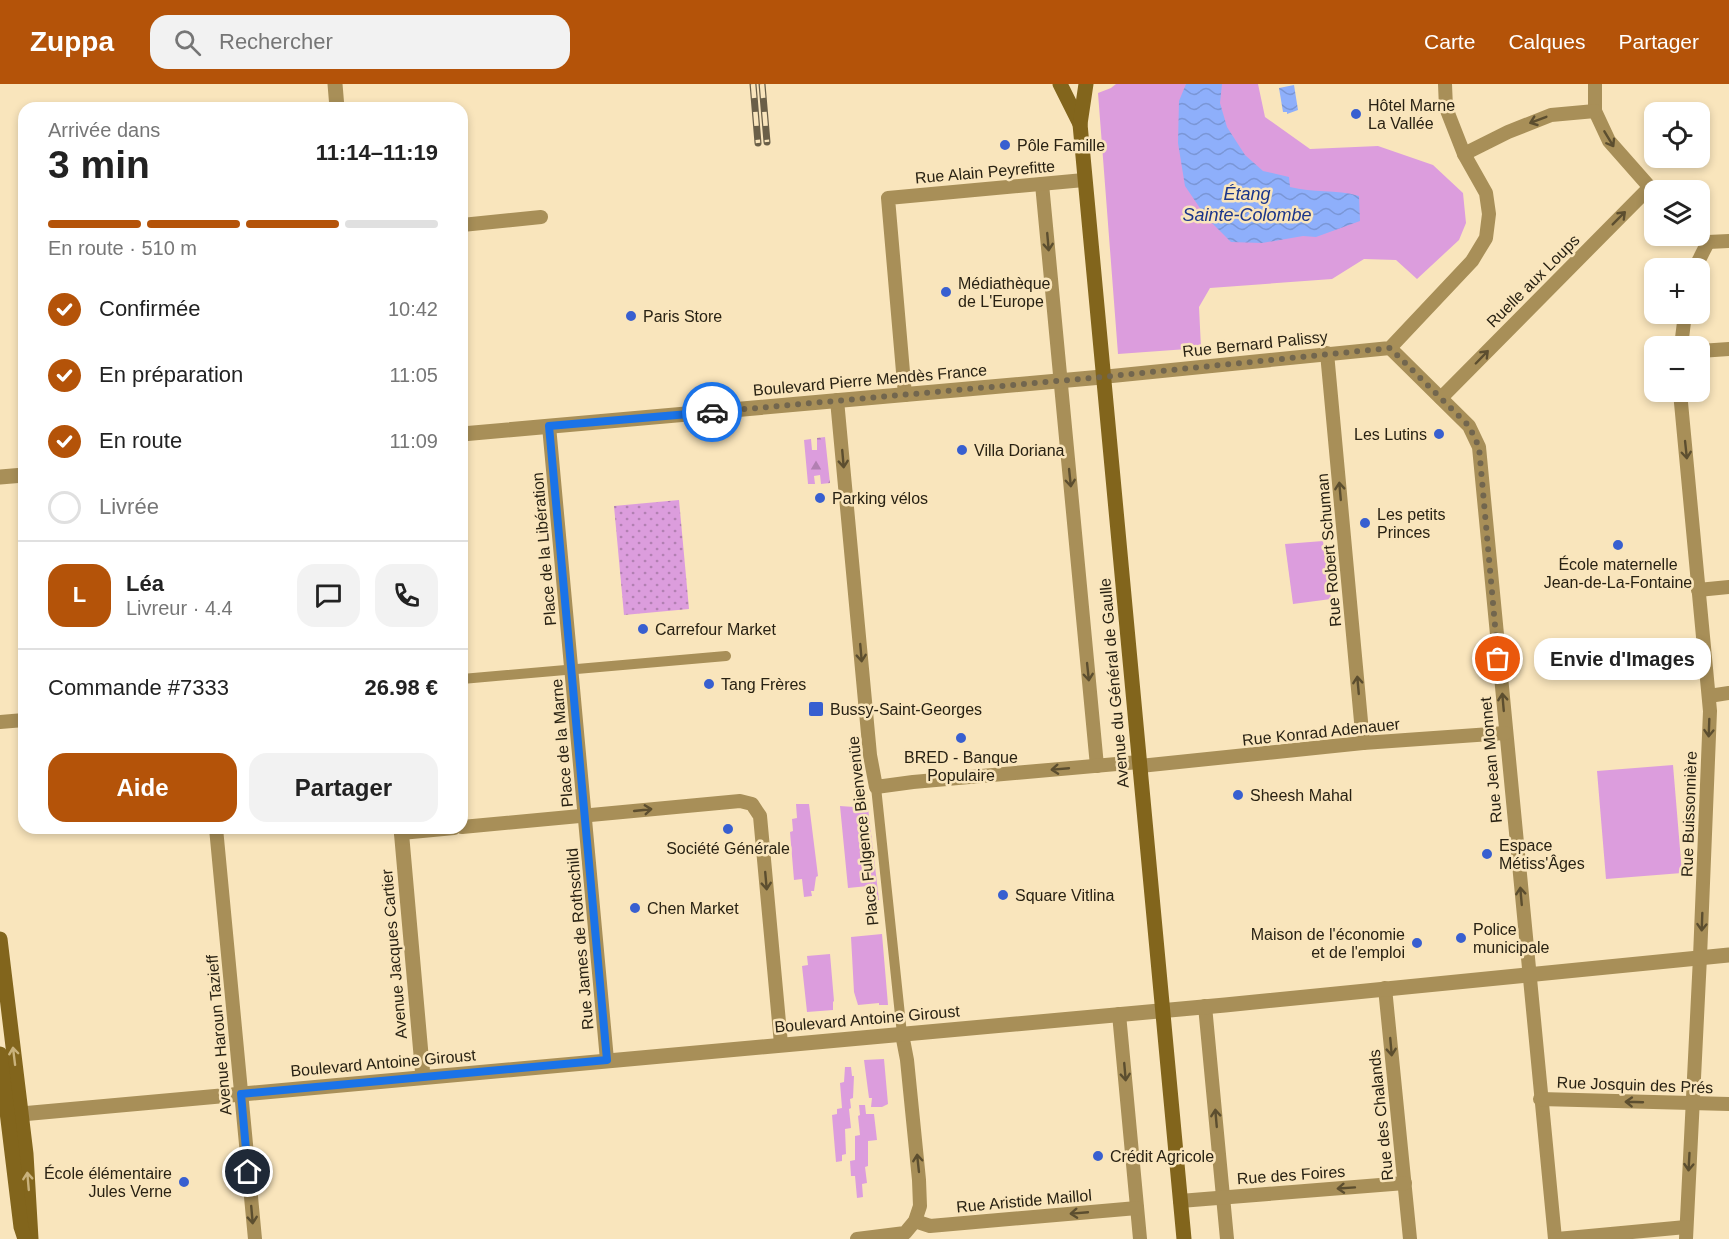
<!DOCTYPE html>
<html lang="fr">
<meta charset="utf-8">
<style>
:root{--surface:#fff;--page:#f2f2f2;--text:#222;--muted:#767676;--line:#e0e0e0;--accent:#b45309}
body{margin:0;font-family:Arial,sans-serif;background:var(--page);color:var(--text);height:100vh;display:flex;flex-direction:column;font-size:22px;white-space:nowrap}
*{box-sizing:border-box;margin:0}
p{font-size:20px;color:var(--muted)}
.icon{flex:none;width:33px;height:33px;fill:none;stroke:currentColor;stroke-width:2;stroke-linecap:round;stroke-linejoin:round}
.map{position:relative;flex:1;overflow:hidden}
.details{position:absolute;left:18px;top:18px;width:450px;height:732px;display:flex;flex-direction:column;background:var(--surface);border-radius:18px;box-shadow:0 3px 9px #0003}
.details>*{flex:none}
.controls{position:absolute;left:1644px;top:18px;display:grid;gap:12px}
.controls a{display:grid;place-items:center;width:66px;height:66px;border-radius:12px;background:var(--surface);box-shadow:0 3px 9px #0003;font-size:30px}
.pin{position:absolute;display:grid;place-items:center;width:51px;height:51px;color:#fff;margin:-26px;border:3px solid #fff;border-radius:50%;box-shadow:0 2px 6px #0007}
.courier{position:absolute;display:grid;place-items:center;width:60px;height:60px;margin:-30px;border:4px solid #1a73e8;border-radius:50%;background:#fff;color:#222;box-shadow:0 2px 8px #0007}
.bubble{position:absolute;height:42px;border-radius:18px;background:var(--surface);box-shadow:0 3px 9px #0003;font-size:20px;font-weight:700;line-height:42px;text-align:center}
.headline em{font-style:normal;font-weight:700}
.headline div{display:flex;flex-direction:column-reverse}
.headline{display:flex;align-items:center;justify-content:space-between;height:102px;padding:0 30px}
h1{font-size:39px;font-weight:700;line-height:45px}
.bar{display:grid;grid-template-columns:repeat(4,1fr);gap:9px 6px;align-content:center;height:72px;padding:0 30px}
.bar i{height:8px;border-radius:4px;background:var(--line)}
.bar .on{background:var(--accent)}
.bar p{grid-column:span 4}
.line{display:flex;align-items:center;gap:15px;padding:0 30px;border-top:2px solid var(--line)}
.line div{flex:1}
.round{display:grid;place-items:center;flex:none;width:63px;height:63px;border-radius:18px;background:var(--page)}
ol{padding:0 30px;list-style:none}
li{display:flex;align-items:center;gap:18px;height:66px}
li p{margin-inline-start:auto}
li .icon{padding:6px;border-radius:50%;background:var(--accent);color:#fff;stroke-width:4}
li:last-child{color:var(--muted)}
li i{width:33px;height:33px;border:3px solid var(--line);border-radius:50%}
.cta{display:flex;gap:12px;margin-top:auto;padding:12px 30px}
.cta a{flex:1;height:69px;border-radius:18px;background:var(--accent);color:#fff;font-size:24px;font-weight:700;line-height:69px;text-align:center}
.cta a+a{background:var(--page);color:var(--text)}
header{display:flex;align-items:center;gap:36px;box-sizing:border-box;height:84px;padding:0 30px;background:var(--accent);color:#fff}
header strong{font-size:28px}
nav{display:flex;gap:33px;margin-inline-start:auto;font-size:21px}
.search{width:420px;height:54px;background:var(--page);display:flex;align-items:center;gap:15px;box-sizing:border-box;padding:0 21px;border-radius:18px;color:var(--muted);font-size:22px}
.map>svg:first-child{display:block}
.green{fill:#dc9ddd}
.forest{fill:url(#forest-firs)}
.garden{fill:url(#garden-dots)}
.water{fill:url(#water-waves)}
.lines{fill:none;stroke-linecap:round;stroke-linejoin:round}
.pedestrian{stroke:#a88f58;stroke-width:10}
.minor{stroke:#a88f58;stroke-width:14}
.tertiary{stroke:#a88f58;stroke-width:15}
.secondary{stroke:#82651c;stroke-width:15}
.rail-casing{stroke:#6a5f48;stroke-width:7}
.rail{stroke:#f9e5bc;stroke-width:4.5;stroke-dasharray:14;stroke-linecap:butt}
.oneway{stroke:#5c4e2f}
.oneway2{stroke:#c9b27c}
.done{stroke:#72664e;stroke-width:6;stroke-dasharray:0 10.8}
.route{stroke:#1a73e8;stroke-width:8}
.poi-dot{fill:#385fd0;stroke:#f9e5bc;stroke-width:2}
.labels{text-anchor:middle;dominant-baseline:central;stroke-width:5;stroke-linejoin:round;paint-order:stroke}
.poi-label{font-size:16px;fill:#292213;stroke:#f9e5bc;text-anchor:start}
.street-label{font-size:16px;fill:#292213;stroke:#f9e5bc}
.water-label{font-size:18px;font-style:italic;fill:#1a358a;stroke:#f9e5bc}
</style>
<header>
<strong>Zuppa</strong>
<div class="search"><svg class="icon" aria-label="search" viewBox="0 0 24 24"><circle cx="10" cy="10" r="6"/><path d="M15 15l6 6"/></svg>Rechercher</div>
<nav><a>Carte</a><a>Calques</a><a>Partager</a></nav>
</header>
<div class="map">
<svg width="1729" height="1155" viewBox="0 0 1729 1155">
<defs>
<pattern id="forest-firs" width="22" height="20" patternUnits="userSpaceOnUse" patternTransform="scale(1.5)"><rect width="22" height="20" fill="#dc9ddd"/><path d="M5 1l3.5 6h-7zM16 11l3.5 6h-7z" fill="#b280b2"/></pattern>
<pattern id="garden-dots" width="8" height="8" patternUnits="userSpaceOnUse" patternTransform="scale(1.5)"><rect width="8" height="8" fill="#dc9ddd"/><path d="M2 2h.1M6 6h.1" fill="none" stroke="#b280b2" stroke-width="1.8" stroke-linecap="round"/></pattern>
<pattern id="water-waves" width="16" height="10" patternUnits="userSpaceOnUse" patternTransform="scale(1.5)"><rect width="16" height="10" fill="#8eaffb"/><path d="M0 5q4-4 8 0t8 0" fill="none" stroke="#7a96d6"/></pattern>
</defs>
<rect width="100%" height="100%" fill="#f9e5bc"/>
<g class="green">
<polygon points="1116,0 1258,0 1265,33 1310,65 1378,62 1433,81 1463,109 1466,139 1459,156 1417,195 1396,176 1364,175 1332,195 1210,204 1199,223 1201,264 1118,270 1098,9 1111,4"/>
<polygon points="1323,457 1331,515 1293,520 1285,460"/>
<polygon points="1673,681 1682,789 1606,795 1597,687"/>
<polygon points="796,720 809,720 818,792 816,793 814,807 811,807 812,812 804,813 802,795 794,796 790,748 793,747 792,735 797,734"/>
<polygon points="840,722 868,724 879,816 870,817 868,802 848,804"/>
<polygon points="882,850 888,921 879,921 879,919 858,921 854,908 851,853"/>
<polygon points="830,870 834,917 833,918 833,926 807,928 802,882 808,881 807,872"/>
<polygon points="884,975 888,1020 882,1023 871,1023 872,1014 869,1014 864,976"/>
<polygon points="845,983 851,983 852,992 854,992 853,1014 850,1015 851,1024 849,1025 851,1044 845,1045 846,1070 842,1071 842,1077 836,1078 832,1031 837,1030 837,1025 842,1024 840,999 844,998"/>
<polygon points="859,1021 865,1021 866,1030 874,1030 877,1056 868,1057 868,1082 865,1083 867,1099 862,1100 863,1113 857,1114 855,1092 851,1092 850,1077 855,1076 855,1052 860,1051 858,1032 860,1031"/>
</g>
<polygon class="forest" points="825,353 830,399 821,400 820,391 814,392 815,400 808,400 804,356 811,355 812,366 817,366 817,354"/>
<polygon class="garden" points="679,416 689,525 624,531 614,422"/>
<g class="water">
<path d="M1186 0H1222L1220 19 1227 43 1245 71 1263 87 1289 93 1290 103C1313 109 1336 105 1359 112L1360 137 1316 153 1303 152 1262 159 1231 158 1206 133 1185 102 1178 59 1179 17Z"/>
<polygon points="1294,1 1298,26 1287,30 1287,28 1283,28 1279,4"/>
</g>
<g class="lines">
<g class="pedestrian">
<polyline points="462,595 726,572"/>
<polyline points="876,703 902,950"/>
</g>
<g class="minor">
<polyline points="1595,0 1595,27 1609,57 1654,108"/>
<polyline points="1464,70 1508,48 1551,31 1595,27"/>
<polyline points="1042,100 1097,682"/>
<polyline points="462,141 541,133"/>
<polyline points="1708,158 1729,157"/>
<polyline points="1695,184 1708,158"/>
<polyline points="1681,262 1685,230"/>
<polyline points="1390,264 1469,342 1479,363 1555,1155"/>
<polyline points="1700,267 1729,265"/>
<polyline points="1327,269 1363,659"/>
<polyline points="1102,293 1390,264 1472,177 1486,154 1489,130 1486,109 1464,70 1446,24 1445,0"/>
<polyline points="1680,308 1710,627 1700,873 1686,1155"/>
<polyline points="905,311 888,114 1084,96"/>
<polyline points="1441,314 1649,104"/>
<polyline points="837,316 870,671 876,703 913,698 1139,678"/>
<polyline points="549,342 607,976"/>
<polyline points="1698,506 1729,503"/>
<polyline points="1709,612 1729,609"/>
<polyline points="0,638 24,636"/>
<polyline points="1140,682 1363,659 1505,649"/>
<polyline points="462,743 740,717 752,720 760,732 781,960"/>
<polyline points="216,744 255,1155"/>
<polyline points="401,749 454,744"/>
<polyline points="1385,904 1410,1155"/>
<polyline points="1205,922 1227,1155"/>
<polyline points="1119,930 1140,1155"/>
<polyline points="1540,1015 1729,1020"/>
<polyline points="1180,1117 1405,1099"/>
<polyline points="915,1137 930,1142 1137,1124"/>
<polyline points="857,1155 905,1149 915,1137 920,1122 919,1096 907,976 902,950"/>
<polyline points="1557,1155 1686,1143"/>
</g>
<g class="tertiary">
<polyline points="335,0 337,24"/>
<polyline points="462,350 1102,293"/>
<polyline points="0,393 24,391"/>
<polyline points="401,744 423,993"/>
<polyline points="10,1031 1225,921 1729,871"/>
</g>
<g class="secondary">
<polyline points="1060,0 1080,40"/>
<polyline points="1086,0 1080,40 1184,1155"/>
<polyline points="0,855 26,1070 31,1155"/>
<polyline points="0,970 21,1143 25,1155"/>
</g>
<defs>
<g id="rail">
<polyline points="753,0 758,59"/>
<polyline points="762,0 767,58"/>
</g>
</defs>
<use href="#rail" class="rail-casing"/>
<use href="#rail" class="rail"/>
</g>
<defs><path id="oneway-shaft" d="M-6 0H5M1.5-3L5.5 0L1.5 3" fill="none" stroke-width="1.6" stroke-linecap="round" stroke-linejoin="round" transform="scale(1.5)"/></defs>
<g class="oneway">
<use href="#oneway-shaft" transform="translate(1538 36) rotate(159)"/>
<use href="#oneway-shaft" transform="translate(1609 55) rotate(59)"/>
<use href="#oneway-shaft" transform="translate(1619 134) rotate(-45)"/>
<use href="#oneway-shaft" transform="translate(1048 158) rotate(85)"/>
<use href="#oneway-shaft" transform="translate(1482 273) rotate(-46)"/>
<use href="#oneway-shaft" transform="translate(1686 366) rotate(84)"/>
<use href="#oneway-shaft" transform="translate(843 375) rotate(85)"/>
<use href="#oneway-shaft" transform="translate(1070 394) rotate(84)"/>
<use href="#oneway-shaft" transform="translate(1340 407) rotate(-95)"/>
<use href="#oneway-shaft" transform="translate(861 569) rotate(85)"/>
<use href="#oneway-shaft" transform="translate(1088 588) rotate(84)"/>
<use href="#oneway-shaft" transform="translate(1358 601) rotate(-95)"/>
<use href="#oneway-shaft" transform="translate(1503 618) rotate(-95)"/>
<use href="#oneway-shaft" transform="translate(1709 644) rotate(92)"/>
<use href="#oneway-shaft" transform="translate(1060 685) rotate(175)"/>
<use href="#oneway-shaft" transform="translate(643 726) rotate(-6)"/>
<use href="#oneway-shaft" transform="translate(766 797) rotate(85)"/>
<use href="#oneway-shaft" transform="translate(1521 812) rotate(-95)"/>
<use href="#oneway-shaft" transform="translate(1702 838) rotate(92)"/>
<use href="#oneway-shaft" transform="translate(1391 963) rotate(85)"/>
<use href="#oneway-shaft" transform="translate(1125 988) rotate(85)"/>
<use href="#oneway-shaft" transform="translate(1634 1018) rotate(-178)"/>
<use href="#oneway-shaft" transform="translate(1216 1034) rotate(-95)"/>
<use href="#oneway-shaft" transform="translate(1689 1078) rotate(93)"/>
<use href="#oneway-shaft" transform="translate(918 1079) rotate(-96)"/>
<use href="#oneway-shaft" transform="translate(1346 1104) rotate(176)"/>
<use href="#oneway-shaft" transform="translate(1079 1129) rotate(175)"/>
<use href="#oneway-shaft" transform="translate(252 1131) rotate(85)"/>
</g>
<g class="oneway2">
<use href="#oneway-shaft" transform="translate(14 972) rotate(-97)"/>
<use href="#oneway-shaft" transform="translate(28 1097) rotate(-95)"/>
</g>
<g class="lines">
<polyline class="done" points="712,328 1102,293 1390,264 1469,342 1479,363 1498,575"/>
<polyline class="route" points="248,1088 241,1010 607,976 549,342 712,328"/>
</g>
<g class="poi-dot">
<circle cx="1356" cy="30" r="6"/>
<circle cx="1005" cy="61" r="6"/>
<circle cx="946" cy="208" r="6"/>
<circle cx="631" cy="232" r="6"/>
<circle cx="1439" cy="350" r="6"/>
<circle cx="962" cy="366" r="6"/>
<circle cx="820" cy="414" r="6"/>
<circle cx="1365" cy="439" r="6"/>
<circle cx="1618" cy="461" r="6"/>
<circle cx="643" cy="545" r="6"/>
<circle cx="709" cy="600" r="6"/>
<rect x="808" y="617" width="16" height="16" rx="3"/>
<circle cx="961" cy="654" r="6"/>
<circle cx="1238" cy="711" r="6"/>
<circle cx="728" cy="745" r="6"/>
<circle cx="1487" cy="770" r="6"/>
<circle cx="1003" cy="811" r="6"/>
<circle cx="635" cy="824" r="6"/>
<circle cx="1461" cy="854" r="6"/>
<circle cx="1417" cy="859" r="6"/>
<circle cx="1098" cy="1072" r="6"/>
<circle cx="184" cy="1098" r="6"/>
</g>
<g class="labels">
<g class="poi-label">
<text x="1368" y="21">Hôtel Marne<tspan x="1368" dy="18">La Vallée</tspan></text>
<text x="1017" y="61">Pôle Famille</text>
<text x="958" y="199">Médiathèque<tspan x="958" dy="18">de L'Europe</tspan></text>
<text x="643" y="232">Paris Store</text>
<text x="1427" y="350" text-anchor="end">Les Lutins</text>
<text x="974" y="366">Villa Doriana</text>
<text x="832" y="414">Parking vélos</text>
<text x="1377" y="430">Les petits<tspan x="1377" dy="18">Princes</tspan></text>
<text x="1618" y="480" text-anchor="middle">École maternelle<tspan x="1618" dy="18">Jean-de-La-Fontaine</tspan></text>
<text x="655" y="545">Carrefour Market</text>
<text x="721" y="600">Tang Frères</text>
<text x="830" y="625">Bussy-Saint-Georges</text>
<text x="961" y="673" text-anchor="middle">BRED - Banque<tspan x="961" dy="18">Populaire</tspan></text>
<text x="1250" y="711">Sheesh Mahal</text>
<text x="1499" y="761">Espace<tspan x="1499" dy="18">Métiss'Âges</tspan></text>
<text x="728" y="764" text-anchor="middle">Société Générale</text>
<text x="1015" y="811">Square Vitlina</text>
<text x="647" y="824">Chen Market</text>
<text x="1473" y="845">Police<tspan x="1473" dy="18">municipale</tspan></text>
<text x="1405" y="850" text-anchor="end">Maison de l'économie<tspan x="1405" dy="18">et de l'emploi</tspan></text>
<text x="1110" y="1072">Crédit Agricole</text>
<text x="172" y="1089" text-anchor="end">École élémentaire<tspan x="172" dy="18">Jules Verne</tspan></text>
</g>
<g class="street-label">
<text transform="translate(985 88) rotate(-5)">Rue Alain Peyrefitte</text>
<text transform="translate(1533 197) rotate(-45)">Ruelle aux Loups</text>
<text transform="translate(1255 260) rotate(-6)">Rue Bernard Palissy</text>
<text transform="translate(870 296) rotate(-5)">Boulevard Pierre Mendès France</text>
<text transform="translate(544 465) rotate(-95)">Place de la Libération</text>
<text transform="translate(1329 466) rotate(-95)">Rue Robert Schuman</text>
<text transform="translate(1114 599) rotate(-95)">Avenue du Général de Gaulle</text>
<text transform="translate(1321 648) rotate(-6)">Rue Konrad Adenauer</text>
<text transform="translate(562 659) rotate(-95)">Place de la Marne</text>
<text transform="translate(1491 676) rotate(-95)">Rue Jean Monnet</text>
<text transform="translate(1689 730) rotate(-88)">Rue Buissonnière</text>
<text transform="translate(863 747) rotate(-96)">Place Fulgence Bienvenüe</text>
<text transform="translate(580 855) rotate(-95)">Rue James de Rothschild</text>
<text transform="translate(394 870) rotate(-95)">Avenue Jacques Cartier</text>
<text transform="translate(867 935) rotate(-5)">Boulevard Antoine Giroust</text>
<text transform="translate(219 951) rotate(-95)">Avenue Haroun Tazieff</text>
<text transform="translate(383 979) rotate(-5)">Boulevard Antoine Giroust</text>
<text transform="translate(1635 1001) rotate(2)">Rue Josquin des Prés</text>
<text transform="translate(1381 1031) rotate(-96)">Rue des Chalands</text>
<text transform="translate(1291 1091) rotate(-4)">Rue des Foires</text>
<text transform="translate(1024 1117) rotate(-5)">Rue Aristide Maillol</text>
</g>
<g class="water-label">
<text x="1247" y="110">Étang<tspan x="1247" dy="21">Sainte-Colombe</tspan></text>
</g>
</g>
</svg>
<div class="controls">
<a><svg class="icon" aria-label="locate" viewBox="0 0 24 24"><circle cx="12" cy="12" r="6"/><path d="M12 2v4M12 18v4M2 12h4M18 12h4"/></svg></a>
<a><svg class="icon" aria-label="layers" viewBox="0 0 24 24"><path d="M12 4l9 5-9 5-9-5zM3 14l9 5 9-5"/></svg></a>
<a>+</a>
<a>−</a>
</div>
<div class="pin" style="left:1498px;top:575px;background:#ea580c"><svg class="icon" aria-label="bag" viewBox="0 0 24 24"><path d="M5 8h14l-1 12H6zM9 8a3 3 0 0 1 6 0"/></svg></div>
<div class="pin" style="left:248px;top:1088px;background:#1f2937"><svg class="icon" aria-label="home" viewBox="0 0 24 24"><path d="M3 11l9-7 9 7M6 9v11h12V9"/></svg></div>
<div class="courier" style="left:712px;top:328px"><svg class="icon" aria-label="car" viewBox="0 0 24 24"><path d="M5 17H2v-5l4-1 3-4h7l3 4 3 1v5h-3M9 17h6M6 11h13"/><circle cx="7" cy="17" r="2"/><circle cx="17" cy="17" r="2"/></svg></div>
<div class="bubble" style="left:1534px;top:554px;width:177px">Envie d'Images</div>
<section class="details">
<div class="headline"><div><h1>3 min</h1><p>Arrivée dans</p></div><em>11:14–11:19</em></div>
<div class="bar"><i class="on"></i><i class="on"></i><i class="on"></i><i></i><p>En route · 510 m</p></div>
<ol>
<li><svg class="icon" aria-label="check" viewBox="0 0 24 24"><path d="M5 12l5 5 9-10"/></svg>Confirmée<p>10:42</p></li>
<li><svg class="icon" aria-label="check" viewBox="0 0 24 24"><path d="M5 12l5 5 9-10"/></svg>En préparation<p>11:05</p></li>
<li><svg class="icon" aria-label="check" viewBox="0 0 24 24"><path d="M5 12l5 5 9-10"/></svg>En route<p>11:09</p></li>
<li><i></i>Livrée</li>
</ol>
<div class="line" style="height:108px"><b class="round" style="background:var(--accent);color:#fff">L</b><div><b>Léa</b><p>Livreur · 4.4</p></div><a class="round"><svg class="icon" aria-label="chat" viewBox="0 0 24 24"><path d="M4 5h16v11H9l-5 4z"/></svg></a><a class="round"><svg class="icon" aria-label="phone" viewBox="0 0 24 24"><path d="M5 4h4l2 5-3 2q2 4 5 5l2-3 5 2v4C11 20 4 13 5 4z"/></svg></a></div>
<div class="line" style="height:78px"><div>Commande #7333</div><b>26.98 €</b></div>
<div class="cta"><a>Aide</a><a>Partager</a></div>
</section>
</div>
